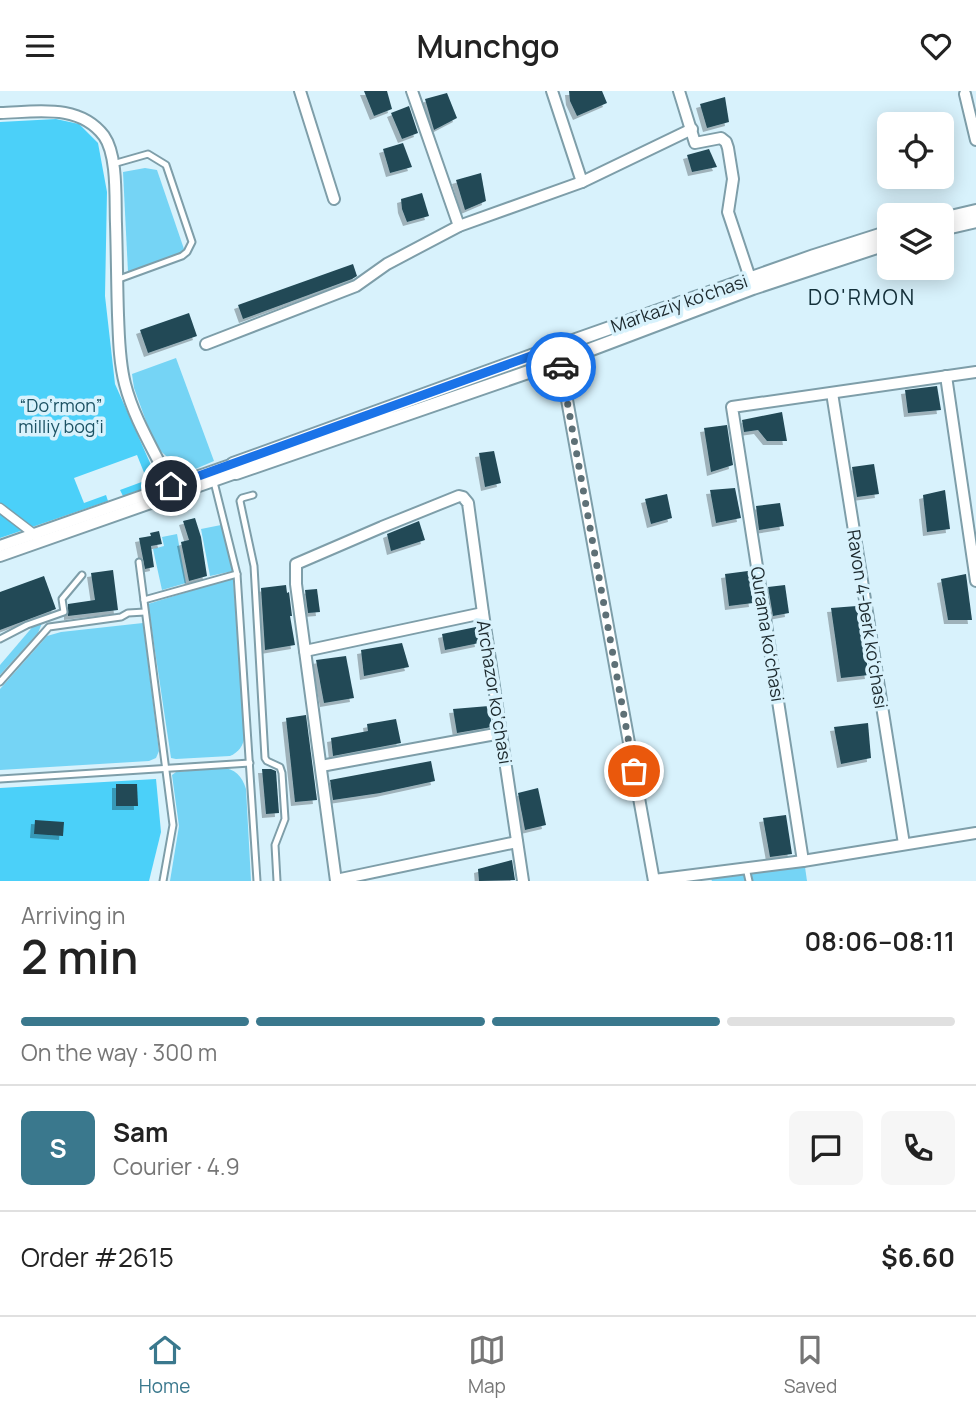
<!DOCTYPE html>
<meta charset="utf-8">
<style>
:root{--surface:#fff;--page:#f6f6f6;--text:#222;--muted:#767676;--line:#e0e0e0;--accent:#3a788d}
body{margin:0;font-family:Manrope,sans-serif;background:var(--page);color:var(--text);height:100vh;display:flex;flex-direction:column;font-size:26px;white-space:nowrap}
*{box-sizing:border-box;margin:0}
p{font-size:23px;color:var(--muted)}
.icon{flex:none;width:38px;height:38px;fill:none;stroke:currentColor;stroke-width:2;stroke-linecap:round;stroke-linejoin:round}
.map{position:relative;height:790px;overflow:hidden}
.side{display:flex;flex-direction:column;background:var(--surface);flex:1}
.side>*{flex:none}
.buttons{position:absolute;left:877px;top:21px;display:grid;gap:14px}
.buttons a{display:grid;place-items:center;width:77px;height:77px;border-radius:10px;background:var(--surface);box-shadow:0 4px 18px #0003;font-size:35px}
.pin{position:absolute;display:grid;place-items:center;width:60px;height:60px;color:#fff;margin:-30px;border:4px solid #fff;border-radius:50%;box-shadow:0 2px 7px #0007}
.courier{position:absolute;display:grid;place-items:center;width:70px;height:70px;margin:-35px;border:5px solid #1a73e8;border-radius:50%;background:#fff;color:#222;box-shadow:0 2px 9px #0007}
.head em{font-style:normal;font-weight:600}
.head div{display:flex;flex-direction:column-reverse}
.head{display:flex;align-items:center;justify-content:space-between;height:119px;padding:0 21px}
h1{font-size:46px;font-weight:600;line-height:52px}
.bar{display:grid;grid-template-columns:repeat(4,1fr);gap:10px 7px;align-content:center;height:84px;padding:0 21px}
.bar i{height:9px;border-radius:5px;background:var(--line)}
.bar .current{background:var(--accent)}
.bar p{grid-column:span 4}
.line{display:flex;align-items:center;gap:18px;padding:0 21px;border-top:2px solid var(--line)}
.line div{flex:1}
.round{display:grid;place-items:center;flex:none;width:74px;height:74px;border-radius:10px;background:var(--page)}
header{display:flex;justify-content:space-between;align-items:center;height:91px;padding:0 21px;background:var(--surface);font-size:32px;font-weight:600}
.dock{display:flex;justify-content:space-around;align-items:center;height:98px;border-top:2px solid var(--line);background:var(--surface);font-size:19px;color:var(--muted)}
.dock a{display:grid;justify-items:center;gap:4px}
.dock .current{color:var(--accent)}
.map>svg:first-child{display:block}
.green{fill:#75d4f5}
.forest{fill:#4bd0f9}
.building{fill:#214956;filter:url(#shadow)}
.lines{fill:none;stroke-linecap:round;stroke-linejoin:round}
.service-casing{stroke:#7e9ea9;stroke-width:9}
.pedestrian-casing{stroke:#7e9ea9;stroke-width:11}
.minor-casing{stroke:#7e9ea9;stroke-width:14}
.tertiary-casing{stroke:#7e9ea9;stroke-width:16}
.service{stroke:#fff;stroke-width:5}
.pedestrian{stroke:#fff;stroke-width:8}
.minor{stroke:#fff;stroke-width:10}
.tertiary{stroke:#fff;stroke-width:12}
.done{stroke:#5e7076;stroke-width:7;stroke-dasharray:0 12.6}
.route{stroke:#1a73e8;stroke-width:9}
.labels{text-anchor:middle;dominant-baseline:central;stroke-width:7;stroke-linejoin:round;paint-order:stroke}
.street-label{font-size:18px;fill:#1d2a2e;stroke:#d8f2fc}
.park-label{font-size:18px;fill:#1c5263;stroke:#d8f2fc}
.quarter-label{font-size:21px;letter-spacing:2px;fill:#13303a;stroke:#d8f2fc}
</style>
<header><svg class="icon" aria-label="menu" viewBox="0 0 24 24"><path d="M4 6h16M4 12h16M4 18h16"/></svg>Munchgo<svg class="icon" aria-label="heart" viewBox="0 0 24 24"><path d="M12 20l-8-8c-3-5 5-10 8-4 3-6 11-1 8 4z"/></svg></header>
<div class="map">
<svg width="976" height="790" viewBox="0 0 976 790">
<defs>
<filter id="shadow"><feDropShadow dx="-4" dy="4" stdDeviation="0" flood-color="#0004"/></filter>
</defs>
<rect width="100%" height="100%" fill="#d8f2fc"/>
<g class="green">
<polygon points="145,77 157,79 185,161 128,181 123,81"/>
<polygon points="176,267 214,370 179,385 174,372 155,355 134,297 132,283"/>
<polygon points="221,434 233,480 210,485 201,438"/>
<polygon points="177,443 186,492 162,499 153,458 164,455 162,446"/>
<path d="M233 487 245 645C243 655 239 661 230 665L176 668 171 667 148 513Z"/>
<polygon points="42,532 38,542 0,584 0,574 35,533"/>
<polygon points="143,532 159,660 156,667 149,670 0,679 0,598 47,545 61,541"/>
<path d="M221 677C235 677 242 685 246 698L251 790H170L179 735 172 684 176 681Z"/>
<polygon points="805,776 807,790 712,790 711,788"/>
</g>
<g class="forest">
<polygon points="56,28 79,33 98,52 107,101 105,205 115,293 159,392 123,405 120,399 147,389 137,364 74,387 84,412 106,404 108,410 0,447 0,31"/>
<polygon points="156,688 161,741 149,790 0,790 0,697"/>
</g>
<g class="building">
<polygon points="364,0 387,0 392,18 374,25"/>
<polygon points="569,0 602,0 607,12 577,25 570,10"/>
<polygon points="447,2 457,27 434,39 425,8"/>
<polygon points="725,6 729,31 707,37 700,13"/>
<polygon points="409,15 418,42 402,48 391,22"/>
<polygon points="403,52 412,76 390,82 383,58"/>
<polygon points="709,58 717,76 692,81 687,64"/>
<polygon points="481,82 486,110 465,119 456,89"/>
<polygon points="422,102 429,125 407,131 402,118 401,108"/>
<polygon points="353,173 357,185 352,188 243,228 238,214"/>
<polygon points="189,222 197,245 148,262 140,239"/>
<polygon points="937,295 941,319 908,322 905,299"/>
<polygon points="782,321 787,350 767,350 758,339 744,341 742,329"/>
<polygon points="727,334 733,374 711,381 704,337"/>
<polygon points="494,360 501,392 485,396 479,362"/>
<polygon points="874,373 879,403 857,406 852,376"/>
<polygon points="735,397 741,427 716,432 710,399"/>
<polygon points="945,399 950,438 927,441 923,404"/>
<polygon points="667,403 672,427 651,433 645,408"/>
<polygon points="780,412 784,435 759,439 756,415"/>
<polygon points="195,427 201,446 207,485 189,490 181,451 189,449 183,430"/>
<polygon points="419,430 425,449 391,460 387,443"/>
<polygon points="159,440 162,453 151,455 154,476 145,478 139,447 151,445 150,442"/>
<polygon points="113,479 118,519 68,525 68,513 95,509 91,482"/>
<polygon points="748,480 753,512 729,515 725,483"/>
<polygon points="966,483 972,529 948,529 941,488"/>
<polygon points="44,485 56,518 0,539 0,501"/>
<polygon points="286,494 287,502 289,501 292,525 290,525 295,554 265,559 261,497"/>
<polygon points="785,494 789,522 773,525 768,496"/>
<polygon points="317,498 320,521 308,522 305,499"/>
<polygon points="857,515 869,584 841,587 831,517"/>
<polygon points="476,536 479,552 445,559 442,543"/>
<polygon points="402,552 409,576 364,585 361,559"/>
<polygon points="346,565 354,607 324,612 316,569"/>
<polygon points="489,615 492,636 457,642 453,618"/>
<polygon points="306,624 317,709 295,711 286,627"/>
<polygon points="396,628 401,652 333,665 331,647 368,640 367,633"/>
<polygon points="868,632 871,667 841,673 834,636"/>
<polygon points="431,670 435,690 380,702 333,709 330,689"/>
<polygon points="262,678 271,678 276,680 279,722 266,723"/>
<polygon points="116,693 137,693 138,715 116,715"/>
<polygon points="538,697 546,734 525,739 518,702"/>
<polygon points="786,724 792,763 770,766 763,727"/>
<polygon points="35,729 64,731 63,745 34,743"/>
<polygon points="512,769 515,789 479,790 478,778"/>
</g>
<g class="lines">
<defs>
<g id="service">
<polyline points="113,73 148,63 166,74 192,151 187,161 182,165 119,188"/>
<polyline points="214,391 237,483 257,790"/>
<polyline points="253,404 242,407 240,410 254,475 265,667 267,670 280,676 282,682 285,728 275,754 277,790"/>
<polyline points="139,471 173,734 163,790"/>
<polyline points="144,509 237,483"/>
<polyline points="0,548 27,534 64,521 62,508 82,484"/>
<polyline points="0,591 49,536 121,526 128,522 145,521"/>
<polyline points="0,688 250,672"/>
<polyline points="746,777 749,790"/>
</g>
<polyline id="pedestrian" points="0,417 34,443 36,446"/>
<g id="minor">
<polyline points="300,0 334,108"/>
<polyline points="412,0 459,135"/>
<polyline points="552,0 582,91"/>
<polyline points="679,0 695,52 721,47 726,51 728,57 733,88 728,121 750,187"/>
<polyline points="965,3 976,49"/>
<path d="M0 22C36 21 79 12 104 45 118 65 115 109 116 133 117 164 117 194 118 224 119 246 119 270 125 293 135 332 159 367 175 404"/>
<polyline points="206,253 356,195 387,173 459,135 582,91 692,38"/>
<polyline points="560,270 654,790"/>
<polyline points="946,285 976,490"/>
<polyline points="832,302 904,753"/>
<polyline points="0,455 233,373"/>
<polyline points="0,465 236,382"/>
<polyline points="305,560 483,522"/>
<polyline points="321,675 501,642"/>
<polyline points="803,770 732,316 976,281"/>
<polyline points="336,789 517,751"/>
<polyline points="654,789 803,770 976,742"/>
<polyline points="336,790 296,493 296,473 382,436 459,405 463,406 468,412 483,522 523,790"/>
</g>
<g id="tertiary">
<polyline points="942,128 976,120"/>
<polyline points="942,138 976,130"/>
<polyline points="889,141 814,165 556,256 233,373 236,382 560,270 753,197 889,152"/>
</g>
</defs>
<use href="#service" class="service-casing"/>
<use href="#pedestrian" class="pedestrian-casing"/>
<use href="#minor" class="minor-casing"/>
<use href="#tertiary" class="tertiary-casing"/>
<use href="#service" class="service"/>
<use href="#pedestrian" class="pedestrian"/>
<use href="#minor" class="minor"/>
<use href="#tertiary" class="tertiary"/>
</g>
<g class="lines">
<polyline class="done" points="561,276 634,680"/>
<polyline class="route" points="171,395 556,256 561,276"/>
</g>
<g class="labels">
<g class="street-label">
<text transform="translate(679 212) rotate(-19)">Markaziy ko'chasi</text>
<text transform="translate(868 528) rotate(81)">Ravon 4-berk koʻchasi</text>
<text transform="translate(768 543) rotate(81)">Qurama koʻchasi</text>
<text transform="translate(495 601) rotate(81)">Archazor ko‘chasi</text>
</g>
<g class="park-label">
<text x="61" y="314">“Do‘rmon”<tspan x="61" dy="21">milliy bog‘i</tspan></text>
</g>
<g class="quarter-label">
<text x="862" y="206">DO'RMON</text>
</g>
</g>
</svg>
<div class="buttons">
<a><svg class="icon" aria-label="locate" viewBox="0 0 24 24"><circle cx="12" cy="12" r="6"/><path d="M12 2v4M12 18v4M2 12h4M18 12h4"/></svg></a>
<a><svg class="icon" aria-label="layers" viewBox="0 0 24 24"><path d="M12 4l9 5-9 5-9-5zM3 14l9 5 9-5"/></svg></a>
</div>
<div class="pin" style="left:634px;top:680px;background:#ea580c"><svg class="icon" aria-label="bag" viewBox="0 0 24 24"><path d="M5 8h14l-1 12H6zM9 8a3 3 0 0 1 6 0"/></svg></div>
<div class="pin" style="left:171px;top:395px;background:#1f2937"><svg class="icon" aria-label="home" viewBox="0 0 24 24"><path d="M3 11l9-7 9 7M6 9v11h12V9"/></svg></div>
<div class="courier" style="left:561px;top:276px"><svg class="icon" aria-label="car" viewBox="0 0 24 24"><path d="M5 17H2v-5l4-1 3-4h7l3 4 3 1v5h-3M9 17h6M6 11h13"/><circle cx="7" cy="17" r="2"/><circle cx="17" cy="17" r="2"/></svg></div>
</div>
<section class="side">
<div class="head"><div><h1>2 min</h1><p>Arriving in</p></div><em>08:06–08:11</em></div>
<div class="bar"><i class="current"></i><i class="current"></i><i class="current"></i><i></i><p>On the way · 300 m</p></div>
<div class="line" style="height:126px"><b class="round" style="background:var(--accent);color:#fff">S</b><div><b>Sam</b><p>Courier · 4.9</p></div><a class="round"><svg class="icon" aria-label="chat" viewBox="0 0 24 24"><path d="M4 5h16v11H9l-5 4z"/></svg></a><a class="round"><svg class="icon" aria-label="phone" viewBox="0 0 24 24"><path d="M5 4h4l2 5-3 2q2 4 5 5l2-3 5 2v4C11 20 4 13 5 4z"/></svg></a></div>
<div class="line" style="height:91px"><div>Order #2615</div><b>$6.60</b></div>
</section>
<nav class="dock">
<a class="current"><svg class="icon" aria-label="home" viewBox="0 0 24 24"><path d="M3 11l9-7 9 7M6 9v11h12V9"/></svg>Home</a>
<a><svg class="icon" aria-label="map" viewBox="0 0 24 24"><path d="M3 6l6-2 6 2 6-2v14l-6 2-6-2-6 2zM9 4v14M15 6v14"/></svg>Map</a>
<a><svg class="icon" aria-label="saved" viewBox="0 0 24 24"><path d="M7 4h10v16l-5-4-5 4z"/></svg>Saved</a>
</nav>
